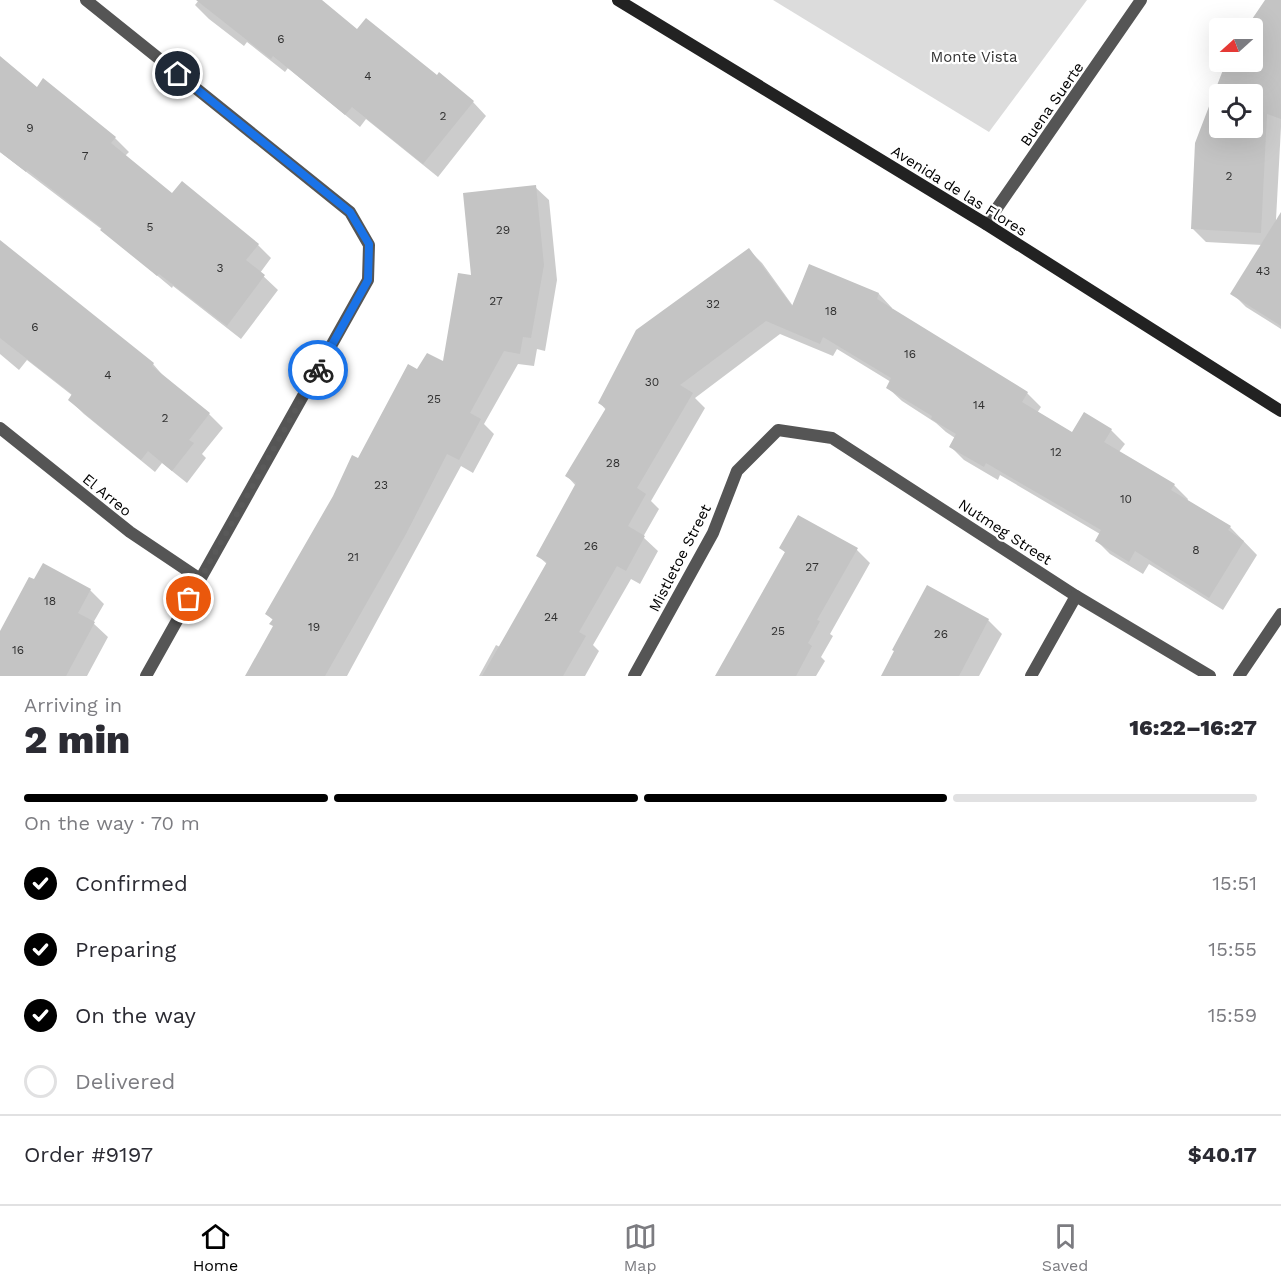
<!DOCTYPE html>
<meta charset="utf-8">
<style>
:root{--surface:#fff;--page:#f2f2f3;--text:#2b2b33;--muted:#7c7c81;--line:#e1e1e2;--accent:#000}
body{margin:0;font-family:"Work Sans",sans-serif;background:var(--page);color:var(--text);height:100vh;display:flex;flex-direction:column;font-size:22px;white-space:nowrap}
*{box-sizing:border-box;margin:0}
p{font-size:20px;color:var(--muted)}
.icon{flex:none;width:33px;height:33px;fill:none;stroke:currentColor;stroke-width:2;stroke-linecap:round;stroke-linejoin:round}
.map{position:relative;height:676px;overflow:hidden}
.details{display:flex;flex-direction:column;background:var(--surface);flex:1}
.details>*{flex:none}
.needle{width:39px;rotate:249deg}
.controls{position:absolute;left:1209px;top:18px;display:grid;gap:12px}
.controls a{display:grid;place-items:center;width:54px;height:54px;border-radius:6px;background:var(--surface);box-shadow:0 6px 24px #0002;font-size:30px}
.pin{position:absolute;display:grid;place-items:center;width:51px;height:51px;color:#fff;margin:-26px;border:3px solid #fff;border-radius:50%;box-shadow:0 2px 6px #0007}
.courier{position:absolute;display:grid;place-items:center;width:60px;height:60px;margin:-30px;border:4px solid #1a73e8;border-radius:50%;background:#fff;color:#222;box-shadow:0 2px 8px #0007}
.overview em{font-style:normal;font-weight:800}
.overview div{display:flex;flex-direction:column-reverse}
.overview{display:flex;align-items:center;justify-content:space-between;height:102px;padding:0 24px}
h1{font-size:39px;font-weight:800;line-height:45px}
.bar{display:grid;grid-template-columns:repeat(4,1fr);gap:9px 6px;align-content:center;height:72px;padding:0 24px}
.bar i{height:8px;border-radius:4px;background:var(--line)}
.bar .active{background:var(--accent)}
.bar p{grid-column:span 4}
.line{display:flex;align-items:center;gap:15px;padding:0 24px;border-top:2px solid var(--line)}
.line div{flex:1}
ol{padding:0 24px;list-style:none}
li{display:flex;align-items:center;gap:18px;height:66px}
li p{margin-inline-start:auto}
li .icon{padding:6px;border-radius:50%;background:var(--accent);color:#fff;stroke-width:4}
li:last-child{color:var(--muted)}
li i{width:33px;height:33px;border:3px solid var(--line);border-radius:50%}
.tabs{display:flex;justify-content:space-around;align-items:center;height:84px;border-top:2px solid var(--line);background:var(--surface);font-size:16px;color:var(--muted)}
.tabs a{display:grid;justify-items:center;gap:3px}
.tabs .active{color:var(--accent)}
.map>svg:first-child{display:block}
.green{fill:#dcdcdc}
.shadow{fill:#0003;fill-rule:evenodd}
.building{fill:#c4c4c4;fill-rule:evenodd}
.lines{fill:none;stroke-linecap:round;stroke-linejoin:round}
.minor{stroke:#555;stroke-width:12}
.tertiary{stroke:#555;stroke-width:12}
.secondary{stroke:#222;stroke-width:12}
.done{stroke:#595959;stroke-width:6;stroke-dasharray:0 10.8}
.route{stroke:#1a73e8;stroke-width:8}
.labels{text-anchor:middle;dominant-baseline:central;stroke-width:4.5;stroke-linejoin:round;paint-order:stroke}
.number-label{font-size:12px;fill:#313131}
.park-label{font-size:15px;fill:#333;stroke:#fff}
.street-label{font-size:15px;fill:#000;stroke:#fff}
</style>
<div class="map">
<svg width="1281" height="676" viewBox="0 0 1281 676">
<rect width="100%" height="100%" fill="#fff"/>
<polygon class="green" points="773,0 1087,0 989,132"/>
<g class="shadow">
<polygon points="199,0 318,0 357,31 437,77 473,102 486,116 438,177 366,119 360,127 288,68 285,72 247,42 244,46 209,19 195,5"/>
<path d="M1267 0H1281V127L1275 238 1281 242V329L1246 307 1232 293 1262 245 1206 242 1193 229 1197 144 1227 62H1252V28H1248ZM1220 94H1252V128H1220Z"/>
<polygon points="0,58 37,89 115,138 129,152 125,156 172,195 258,245 271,258 260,273 278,290 241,339 173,286 172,288 104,231 0,152"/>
<polygon points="535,187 549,200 557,280 545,351 537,349 534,366 518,364 484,424 494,434 473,473 461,466 347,676 247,676 274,627 273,620 266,614 359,460 418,371 444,364 473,277"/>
<polygon points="0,242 153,364 166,379 209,414 223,428 202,454 206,458 187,483 162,463 155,472 84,414 70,400 73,396 27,360 19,370 0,354"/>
<polygon points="749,250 762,263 793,306 879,294 892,308 891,310 1027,393 1041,407 1037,413 1072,434 1111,430 1125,444 1119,452 1174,485 1188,499 1187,501 1230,527 1257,555 1223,610 1149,564 1143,574 1110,554 1096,540 1100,534 1000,475 998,480 964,460 950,446 955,438 946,432 936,423 902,401 888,388 891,382 837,349 833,356 780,334 695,398 705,408 651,501 659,509 643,537 658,551 640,584 631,579 593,645 599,651 585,676 479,676 496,645 500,647 547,564 538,556 576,486 567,476 606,410 600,403"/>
<polygon points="781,548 857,550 870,563 830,634 833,636 821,657 825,661 816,676 717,676 786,553"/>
<polygon points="90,590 104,604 93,623 108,637 87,676 0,676 0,633"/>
<polygon points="988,620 1002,634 979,676 881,676"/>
</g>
<g class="building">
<polygon points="196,0 322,0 357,29 366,18 437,75 439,72 474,101 423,164 352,107 345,115 273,56 271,59"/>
<path d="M1265 0H1281V119L1267 114 1261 233 1191 229 1195 143 1226 62H1252V28H1246ZM1220 94H1252V128H1220Z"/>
<polygon points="0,56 37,87 43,78 116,137 111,143 172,193 182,181 259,244 246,260 265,275 227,326 159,274 157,276 100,230 102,228 27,170 26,172 0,152"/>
<polygon points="536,185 544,265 531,338 523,337 520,354 504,351 470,413 481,419 459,460 447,454 406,534 325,676 245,676 273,626 269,624 273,619 265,614 333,496 352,455 358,458 408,364 417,369 427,353 443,361 458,273 471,275 463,193"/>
<polygon points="1281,212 1281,326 1230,294"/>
<polygon points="0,240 154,363 152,366 210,413 189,440 194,443 172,471 148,451 141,460 68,400 72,394 0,338"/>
<polygon points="749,248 792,306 809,264 879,293 877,299 1028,392 1022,402 1072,432 1084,412 1112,429 1104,442 1175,484 1171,490 1231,526 1228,530 1244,541 1209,598 1135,551 1129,562 1095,541 1101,530 986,463 984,467 949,447 956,434 931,419 932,416 886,388 891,378 823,337 820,344 766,321 680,385 693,393 637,488 646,494 628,526 645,536 626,571 617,566 579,632 586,636 563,676 482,676 547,562 536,556 576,483 565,476 606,408 598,403 636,330"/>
<polygon points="798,515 858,548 817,620 820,621 808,643 812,646 796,676 715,676 785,552 779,548"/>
<polygon points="43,563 91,589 78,613 95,622 66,676 0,676 0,631 29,577 34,579"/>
<polygon points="927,585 989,619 959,676 881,676 894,651 892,650"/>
</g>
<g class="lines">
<g class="minor">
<polyline points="86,0 350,212 369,245 368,280 146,676"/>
<polyline points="0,428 130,532 200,579"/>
<polyline points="634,676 713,533 737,471 778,430 832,438 1076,596 1210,676"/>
<polyline points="1031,676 1076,596"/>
<polyline points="1239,676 1281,614"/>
</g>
<polyline class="tertiary" points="986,224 1141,0"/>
<polyline class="secondary" points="618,0 986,224 1281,411"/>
</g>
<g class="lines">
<polyline class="done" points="189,599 318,370"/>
<polyline class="route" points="178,74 350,212 369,244 368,280 318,370"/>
</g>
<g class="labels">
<g class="number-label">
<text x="281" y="39">6</text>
<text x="368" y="76">4</text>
<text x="443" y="116">2</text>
<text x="30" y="128">9</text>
<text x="85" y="156">7</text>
<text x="1229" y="176">2</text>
<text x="150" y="227">5</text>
<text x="503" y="230">29</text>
<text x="220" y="268">3</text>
<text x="1263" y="271">43</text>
<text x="496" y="301">27</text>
<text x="713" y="304">32</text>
<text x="831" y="311">18</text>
<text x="35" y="327">6</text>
<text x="910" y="354">16</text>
<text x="108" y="375">4</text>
<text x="652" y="382">30</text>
<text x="434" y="399">25</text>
<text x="979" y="405">14</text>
<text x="165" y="418">2</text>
<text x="1056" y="452">12</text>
<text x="613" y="463">28</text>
<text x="381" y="485">23</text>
<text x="1126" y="499">10</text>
<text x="591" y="546">26</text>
<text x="1196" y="550">8</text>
<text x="353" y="557">21</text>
<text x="812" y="567">27</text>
<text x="50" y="601">18</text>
<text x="551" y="617">24</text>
<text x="314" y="627">19</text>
<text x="778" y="631">25</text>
<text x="941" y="634">26</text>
<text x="18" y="650">16</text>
</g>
<g class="park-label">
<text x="974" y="57">Monte Vista</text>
</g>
<g class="street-label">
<text transform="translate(1052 104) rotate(-55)">Buena Suerte</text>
<text transform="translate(959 191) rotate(32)">Avenida de las Flores</text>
<text transform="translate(107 495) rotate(39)">El Arreo</text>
<text transform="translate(1005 532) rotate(33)">Nutmeg Street</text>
<text transform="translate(680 558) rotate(-63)">Mistletoe Street</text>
</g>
</g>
</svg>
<div class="controls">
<a><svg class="needle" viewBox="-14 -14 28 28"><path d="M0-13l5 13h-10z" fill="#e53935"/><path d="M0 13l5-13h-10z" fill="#7c7c81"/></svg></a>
<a><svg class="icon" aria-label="locate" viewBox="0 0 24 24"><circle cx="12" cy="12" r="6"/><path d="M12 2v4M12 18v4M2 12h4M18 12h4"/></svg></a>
</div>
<div class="pin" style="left:189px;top:599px;background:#ea580c"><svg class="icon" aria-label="bag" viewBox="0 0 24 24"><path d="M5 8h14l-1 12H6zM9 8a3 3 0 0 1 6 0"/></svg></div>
<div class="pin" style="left:178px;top:74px;background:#1f2937"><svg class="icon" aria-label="home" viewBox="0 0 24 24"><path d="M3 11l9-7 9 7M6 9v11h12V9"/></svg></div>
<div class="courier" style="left:318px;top:370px"><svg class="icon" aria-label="bike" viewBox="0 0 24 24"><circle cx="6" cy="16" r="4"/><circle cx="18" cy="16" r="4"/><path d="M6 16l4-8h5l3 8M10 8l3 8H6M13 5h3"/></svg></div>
</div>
<section class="details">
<div class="overview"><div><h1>2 min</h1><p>Arriving in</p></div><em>16:22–16:27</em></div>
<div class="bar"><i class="active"></i><i class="active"></i><i class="active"></i><i></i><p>On the way · 70 m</p></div>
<ol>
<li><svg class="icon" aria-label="check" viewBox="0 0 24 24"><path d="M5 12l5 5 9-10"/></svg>Confirmed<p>15:51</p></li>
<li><svg class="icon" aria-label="check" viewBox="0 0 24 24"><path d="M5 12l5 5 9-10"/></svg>Preparing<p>15:55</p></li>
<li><svg class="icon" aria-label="check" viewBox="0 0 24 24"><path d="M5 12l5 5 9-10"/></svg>On the way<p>15:59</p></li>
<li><i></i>Delivered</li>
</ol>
<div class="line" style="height:78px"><div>Order #9197</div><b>$40.17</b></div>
</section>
<nav class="tabs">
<a class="active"><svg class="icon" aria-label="home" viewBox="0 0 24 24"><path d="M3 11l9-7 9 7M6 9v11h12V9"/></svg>Home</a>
<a><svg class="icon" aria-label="map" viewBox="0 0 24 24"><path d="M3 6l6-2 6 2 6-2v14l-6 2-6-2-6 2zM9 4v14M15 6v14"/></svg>Map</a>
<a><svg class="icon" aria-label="saved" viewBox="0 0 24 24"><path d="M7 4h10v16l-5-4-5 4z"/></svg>Saved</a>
</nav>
